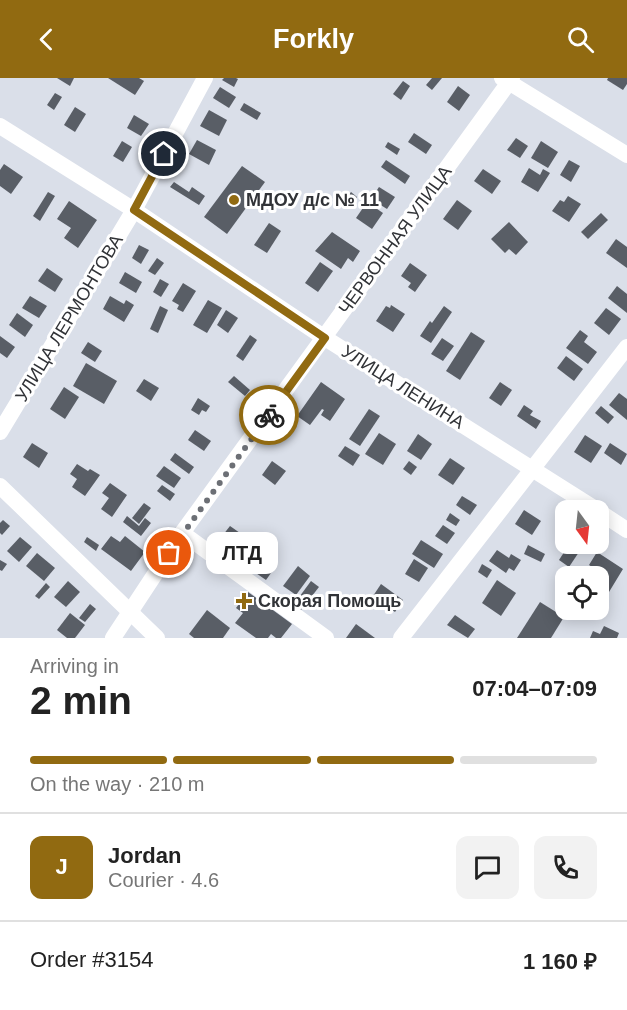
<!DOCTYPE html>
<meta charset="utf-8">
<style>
:root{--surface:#fff;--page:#f2f2f2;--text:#222;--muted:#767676;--line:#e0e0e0;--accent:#916a11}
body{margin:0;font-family:Arial,sans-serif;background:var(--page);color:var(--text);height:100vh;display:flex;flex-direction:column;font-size:22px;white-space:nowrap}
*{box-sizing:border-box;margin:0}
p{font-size:20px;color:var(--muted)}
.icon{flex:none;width:33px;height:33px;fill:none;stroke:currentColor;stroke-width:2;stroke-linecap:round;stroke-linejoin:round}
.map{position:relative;height:560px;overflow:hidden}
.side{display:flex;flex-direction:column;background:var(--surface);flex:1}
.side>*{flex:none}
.needle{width:39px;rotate:165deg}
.buttons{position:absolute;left:555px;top:422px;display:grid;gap:12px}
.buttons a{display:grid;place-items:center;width:54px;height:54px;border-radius:12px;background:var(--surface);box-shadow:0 3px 15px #0003;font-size:30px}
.pin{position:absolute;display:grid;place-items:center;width:51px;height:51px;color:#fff;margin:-26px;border:3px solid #fff;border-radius:50%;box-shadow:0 2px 6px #0007}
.courier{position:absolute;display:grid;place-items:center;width:60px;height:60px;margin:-30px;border:4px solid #916a11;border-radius:50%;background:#fff;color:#222;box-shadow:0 2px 8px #0007}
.bubble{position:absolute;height:42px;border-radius:12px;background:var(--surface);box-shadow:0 3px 15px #0003;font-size:20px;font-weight:700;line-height:42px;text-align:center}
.headline em{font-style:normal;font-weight:700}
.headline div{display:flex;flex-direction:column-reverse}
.headline{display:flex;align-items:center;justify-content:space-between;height:102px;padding:0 30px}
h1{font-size:39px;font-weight:700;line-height:45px}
.bar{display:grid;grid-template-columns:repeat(4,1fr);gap:9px 6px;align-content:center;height:72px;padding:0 30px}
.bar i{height:8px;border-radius:4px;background:var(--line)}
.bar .current{background:var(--accent)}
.bar p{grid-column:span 4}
.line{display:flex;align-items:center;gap:15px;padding:0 30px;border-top:2px solid var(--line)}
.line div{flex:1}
.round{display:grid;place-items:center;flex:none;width:63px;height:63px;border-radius:12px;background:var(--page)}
header{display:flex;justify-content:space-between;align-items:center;height:78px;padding:0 30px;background:var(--accent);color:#fff;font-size:27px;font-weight:700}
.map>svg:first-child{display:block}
.building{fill:#595e66}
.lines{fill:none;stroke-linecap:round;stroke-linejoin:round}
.minor{stroke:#fff;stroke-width:16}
.done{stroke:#6c6f75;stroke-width:6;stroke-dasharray:0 10.8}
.route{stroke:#916a11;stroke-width:8}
.poi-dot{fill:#916a11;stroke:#fff;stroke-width:2}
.labels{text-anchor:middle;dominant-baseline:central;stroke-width:6;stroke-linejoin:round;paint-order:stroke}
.poi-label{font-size:18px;font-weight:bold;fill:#313337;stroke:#fff;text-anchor:start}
.street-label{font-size:18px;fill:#313337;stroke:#fff}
</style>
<header><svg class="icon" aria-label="back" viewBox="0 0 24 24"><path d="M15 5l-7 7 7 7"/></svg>Forkly<svg class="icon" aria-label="search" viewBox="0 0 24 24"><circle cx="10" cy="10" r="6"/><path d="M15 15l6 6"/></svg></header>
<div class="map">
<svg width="627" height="560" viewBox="0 0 627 560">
<rect width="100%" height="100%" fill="#dadfe9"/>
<g class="building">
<polygon points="57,0 74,0 70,8"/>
<polygon points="108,0 139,0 144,3 135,17"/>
<polygon points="224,0 236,0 238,1 234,9 222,2"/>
<polygon points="432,0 442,0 432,12 426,7"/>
<polygon points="608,0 627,0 627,6 623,12 607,2"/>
<polygon points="403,3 410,8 401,22 393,16"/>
<polygon points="458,8 470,17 459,33 447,24"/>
<polygon points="220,9 236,19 229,30 213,20"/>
<polygon points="55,15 62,19 54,32 47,27"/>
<polygon points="244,25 261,35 257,42 240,32"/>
<polygon points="75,29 86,36 75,54 64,47"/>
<polygon points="209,32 227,42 219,58 200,48"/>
<polygon points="134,37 149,46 141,58 127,50"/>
<polygon points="414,55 432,67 426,76 408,64"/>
<polygon points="516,60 528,68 520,80 507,72"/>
<polygon points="197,62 216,72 209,87 189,76"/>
<polygon points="122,63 132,69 123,84 113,78"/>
<polygon points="541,63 558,74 548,90 531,80"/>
<polygon points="388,64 400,71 397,77 385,69"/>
<polygon points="386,82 410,98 405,106 381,89"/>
<polygon points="569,82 580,88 571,104 560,97"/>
<polygon points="4,86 23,99 11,116 0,108 0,92"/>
<polygon points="242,88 265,104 227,156 204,139"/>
<polygon points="529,90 540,97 543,91 550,95 538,114 521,104"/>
<polygon points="483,91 501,103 492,116 474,103"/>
<polygon points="174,104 189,114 192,109 205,118 199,127 170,109"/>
<polygon points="379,109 395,119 387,131 371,121"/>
<polygon points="48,114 55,118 40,143 33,138"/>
<polygon points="351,114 357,119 351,127 345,122"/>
<polygon points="568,118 581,126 569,144 552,133 560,122 564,124"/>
<polygon points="457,122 472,133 458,152 443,141"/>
<polygon points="69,123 97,142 78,170 64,160 71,150 57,141"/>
<polygon points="367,124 383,135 372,151 356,140"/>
<polygon points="601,135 608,142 588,161 581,154"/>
<polygon points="509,144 528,164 516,177 509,171 505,175 491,161"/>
<polygon points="269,145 281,153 267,175 254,167"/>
<polygon points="332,154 360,173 353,184 348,180 341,191 315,173"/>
<polygon points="616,161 627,169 627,190 606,175"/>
<polygon points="139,167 149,172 141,186 132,180"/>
<polygon points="157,180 164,185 155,197 148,193"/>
<polygon points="320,184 333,193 318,214 305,205"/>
<polygon points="410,185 427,197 415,214 408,209 411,205 401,198"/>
<polygon points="47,190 63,201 55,214 38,203"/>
<polygon points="125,194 142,204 136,215 119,205"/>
<polygon points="160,201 169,206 161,219 153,214"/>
<polygon points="183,205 196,213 183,234 177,231 179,227 172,223"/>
<polygon points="617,208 627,216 627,235 608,220"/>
<polygon points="30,218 47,228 39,240 22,230"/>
<polygon points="110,218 124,226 126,222 134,227 124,244 103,231"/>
<polygon points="208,222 222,230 207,255 193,247"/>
<polygon points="391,227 405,236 393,254 376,243 386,228 390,230"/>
<polygon points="160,228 168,232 158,255 150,251"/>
<polygon points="444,228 452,234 431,265 420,258 430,243 432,245"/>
<polygon points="606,230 621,241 609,257 594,245"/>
<polygon points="226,232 238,240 228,255 217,247"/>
<polygon points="17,235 33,247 25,259 9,247"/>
<polygon points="580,252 588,258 584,264 597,274 588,286 566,270"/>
<polygon points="471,254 485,263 460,302 446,293"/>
<polygon points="250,257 257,262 243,283 236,278"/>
<polygon points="0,258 15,269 7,280 0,275"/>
<polygon points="442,260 454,268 443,283 431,276"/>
<polygon points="88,264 102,273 95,284 81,275"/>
<polygon points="566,278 583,291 574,303 557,290"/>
<polygon points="86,285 117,303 104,326 73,308"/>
<polygon points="234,298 250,312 245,318 228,304"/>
<polygon points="144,301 159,310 151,323 136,313"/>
<polygon points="321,304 345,321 330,343 321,337 324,332 322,331 310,347 297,338"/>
<polygon points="500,304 512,312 501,328 489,320"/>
<polygon points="64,309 79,319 65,341 50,331"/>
<polygon points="619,315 627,321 627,342 609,327"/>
<polygon points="198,320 210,328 206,334 202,332 199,337 191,332"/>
<polygon points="524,327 533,333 530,337 541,343 536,351 517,338"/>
<polygon points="601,328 614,339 608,346 595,335"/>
<polygon points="369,331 380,338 360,368 349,361"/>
<polygon points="195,352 211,363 204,373 188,362"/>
<polygon points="379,355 396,366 383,387 365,376"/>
<polygon points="418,356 432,366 421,382 407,373"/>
<polygon points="585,357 602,368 591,385 574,374"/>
<polygon points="32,365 48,375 39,390 23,379"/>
<polygon points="610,365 627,376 621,387 604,375"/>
<polygon points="345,368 360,377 353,388 338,378"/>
<polygon points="175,375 194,389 189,396 170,382"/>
<polygon points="450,380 465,390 453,407 438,397"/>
<polygon points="272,383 286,393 275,407 262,397"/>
<polygon points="409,383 417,389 411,397 403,391"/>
<polygon points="77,386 88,393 90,391 100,397 85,418 72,409 77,401 70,396"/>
<polygon points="164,388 181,400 174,410 156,398"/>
<polygon points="110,405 127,417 112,439 101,431 109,420 102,415"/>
<polygon points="162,407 175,416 170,423 157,413"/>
<polygon points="462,418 477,427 470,437 456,427"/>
<polygon points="144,425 151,430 139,446 132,440"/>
<polygon points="524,432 541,443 532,457 515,446"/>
<polygon points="450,435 460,442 456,448 446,442"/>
<polygon points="127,438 139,448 145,440 151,445 141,458 123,444"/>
<polygon points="3,442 10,448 2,457 0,455 0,445"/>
<polygon points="443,447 455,455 447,466 435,458"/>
<polygon points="230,448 250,462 239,477 219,462"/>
<polygon points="111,458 120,464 125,458 145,474 131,493 101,471"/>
<polygon points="20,459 32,469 19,484 7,473"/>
<polygon points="87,459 99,467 96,473 84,464"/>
<polygon points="421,462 443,476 434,490 412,476"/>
<polygon points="570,465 578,465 583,468 569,489 559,482"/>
<polygon points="528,467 545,476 541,484 524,476"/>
<polygon points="497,472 509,480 511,476 521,482 514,493 509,490 506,495 489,483"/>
<polygon points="597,474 623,491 609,514 601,509 608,499 589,487"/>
<polygon points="37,475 55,490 44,503 26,488"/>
<polygon points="263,479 276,488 266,502 253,493"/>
<polygon points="414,481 428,490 419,504 405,496"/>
<polygon points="0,482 7,486 2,493 0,492"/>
<polygon points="482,486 492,492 487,500 478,494"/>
<polygon points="298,488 310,498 296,517 283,508"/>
<polygon points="497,502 516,515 501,538 482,525"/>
<polygon points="68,503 80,514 66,529 54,519"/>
<polygon points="311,503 319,509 301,532 294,526"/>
<polygon points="46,505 50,509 39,521 35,518"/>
<polygon points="381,506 403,522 395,534 373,518"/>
<polygon points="248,514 292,546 281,560 276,560 271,556 268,560 256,560 235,545 243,535 236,530"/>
<polygon points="540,524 564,539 551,560 517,560"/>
<polygon points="90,526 96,531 85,544 79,540"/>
<polygon points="207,532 230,550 223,560 194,560 189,556"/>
<polygon points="70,535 85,547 75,560 67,560 57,552"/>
<polygon points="455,537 475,551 468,560 447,547"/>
<polygon points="356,546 375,560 346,560"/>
<polygon points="604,548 619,555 617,560 590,560 593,553 600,556"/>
</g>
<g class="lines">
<g class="minor">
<polyline points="502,0 627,77"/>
<polyline points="0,48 134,132 325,260 597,432"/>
<polyline points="0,354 134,132 205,0"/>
<polyline points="0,408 157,560"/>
<polyline points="598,433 627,452"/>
<polyline points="182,455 326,560"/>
<polyline points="113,560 182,455 512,0"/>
<polyline points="401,560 627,269"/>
</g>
</g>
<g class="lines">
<polyline class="done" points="169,475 269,337"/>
<polyline class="route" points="164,76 134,132 325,260 269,337"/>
</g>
<g class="poi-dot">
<circle cx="234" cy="122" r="6"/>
<path d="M241 514h6v6h6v6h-6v6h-6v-6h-6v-6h6z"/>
</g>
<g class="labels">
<g class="poi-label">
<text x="246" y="122">МДОУ д/с № 11</text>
<text x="258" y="523">Скорая Помощь</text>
</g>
<g class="street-label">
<text transform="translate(395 162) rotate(-54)">ЧЕРВОННАЯ УЛИЦА</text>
<text transform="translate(69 240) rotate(-59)">УЛИЦА ЛЕРМОНТОВА</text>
<text transform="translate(403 309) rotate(32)">УЛИЦА ЛЕНИНА</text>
</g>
</g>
</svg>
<div class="buttons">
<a><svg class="needle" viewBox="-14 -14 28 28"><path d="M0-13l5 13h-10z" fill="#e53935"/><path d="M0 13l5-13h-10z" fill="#767676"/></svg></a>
<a><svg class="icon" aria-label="locate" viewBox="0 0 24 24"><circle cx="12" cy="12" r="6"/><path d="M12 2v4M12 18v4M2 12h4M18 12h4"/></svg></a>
</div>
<div class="pin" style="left:169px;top:475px;background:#ea580c"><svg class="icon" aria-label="bag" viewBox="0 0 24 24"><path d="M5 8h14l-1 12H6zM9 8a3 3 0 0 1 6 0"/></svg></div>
<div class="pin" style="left:164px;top:76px;background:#1f2937"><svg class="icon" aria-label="home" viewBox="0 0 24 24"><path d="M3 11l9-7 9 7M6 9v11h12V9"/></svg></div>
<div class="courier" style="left:269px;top:337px"><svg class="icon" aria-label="bike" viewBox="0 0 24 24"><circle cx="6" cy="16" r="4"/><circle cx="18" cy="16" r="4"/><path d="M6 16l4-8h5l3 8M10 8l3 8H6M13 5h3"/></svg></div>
<div class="bubble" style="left:206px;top:454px;width:72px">ЛТД</div>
</div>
<section class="side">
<div class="headline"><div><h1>2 min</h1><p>Arriving in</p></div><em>07:04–07:09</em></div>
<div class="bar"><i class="current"></i><i class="current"></i><i class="current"></i><i></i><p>On the way · 210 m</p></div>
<div class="line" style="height:108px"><b class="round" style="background:var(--accent);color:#fff">J</b><div><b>Jordan</b><p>Courier · 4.6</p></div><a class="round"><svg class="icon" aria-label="chat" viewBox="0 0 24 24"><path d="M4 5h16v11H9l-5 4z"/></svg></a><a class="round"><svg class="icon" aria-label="phone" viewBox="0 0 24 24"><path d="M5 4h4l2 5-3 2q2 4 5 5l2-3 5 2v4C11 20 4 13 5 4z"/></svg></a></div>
<div class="line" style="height:78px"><div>Order #3154</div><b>1 160 ₽</b></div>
</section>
